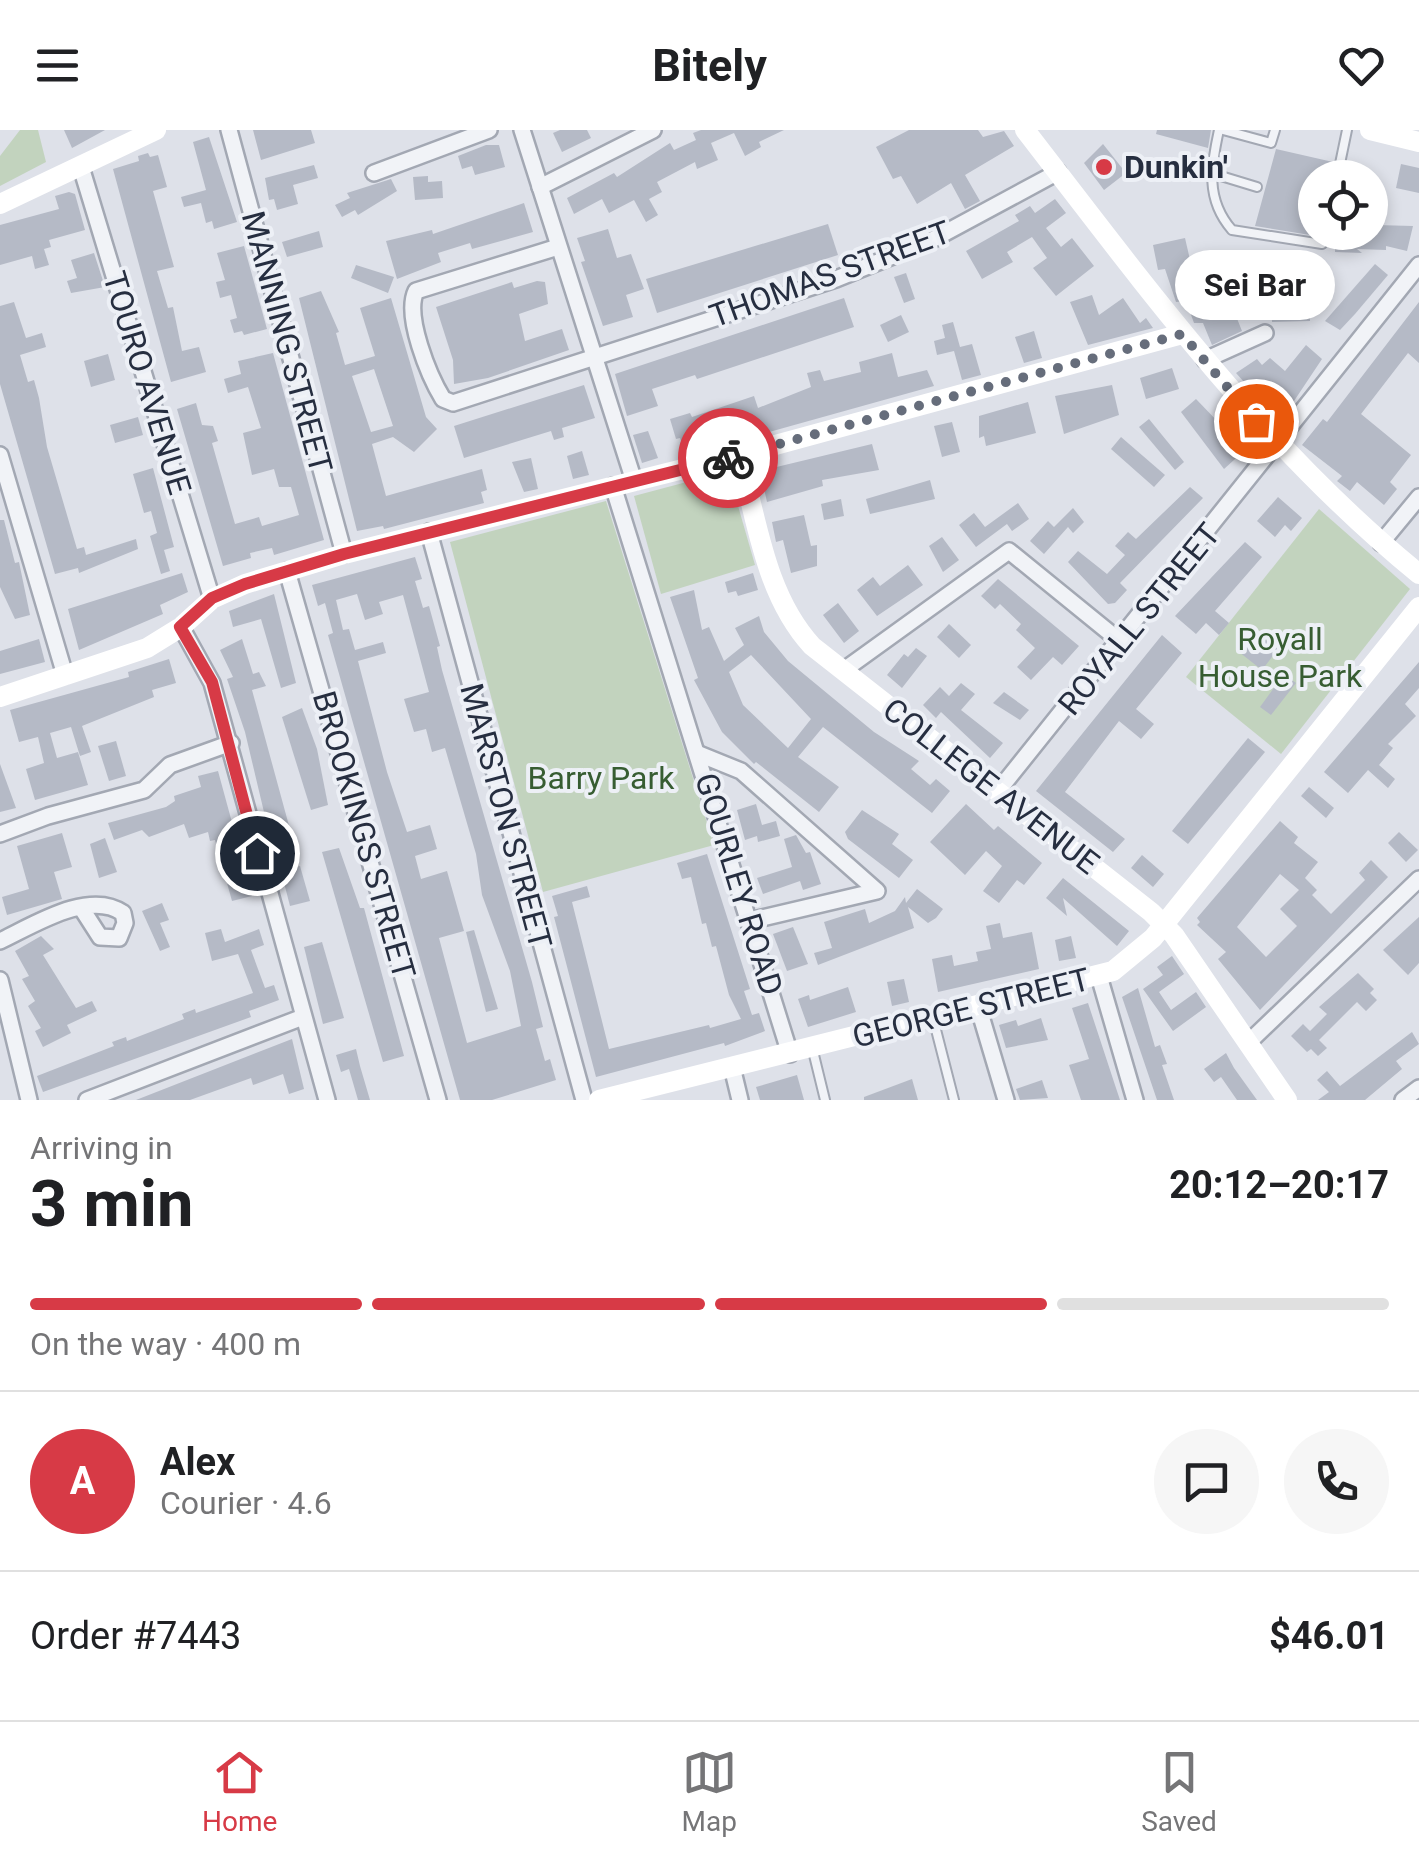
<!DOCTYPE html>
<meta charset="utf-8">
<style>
:root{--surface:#fff;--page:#f6f6f6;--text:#202124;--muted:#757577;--line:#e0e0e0;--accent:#d73a46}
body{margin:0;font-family:Roboto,sans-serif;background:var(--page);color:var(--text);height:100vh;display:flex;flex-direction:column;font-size:38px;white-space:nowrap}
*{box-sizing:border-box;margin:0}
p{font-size:32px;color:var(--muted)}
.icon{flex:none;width:55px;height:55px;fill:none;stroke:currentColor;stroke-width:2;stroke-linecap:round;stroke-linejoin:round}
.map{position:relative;height:970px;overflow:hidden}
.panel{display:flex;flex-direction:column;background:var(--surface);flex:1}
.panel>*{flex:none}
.controls{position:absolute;left:1298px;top:30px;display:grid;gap:20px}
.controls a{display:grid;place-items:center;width:90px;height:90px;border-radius:50%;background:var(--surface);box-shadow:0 5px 15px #0003;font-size:50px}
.pin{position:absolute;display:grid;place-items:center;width:85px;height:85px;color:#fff;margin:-42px;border:5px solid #fff;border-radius:50%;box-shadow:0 2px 10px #0007}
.courier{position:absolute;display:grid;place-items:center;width:100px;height:100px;margin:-50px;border:8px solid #d73a46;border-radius:50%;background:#fff;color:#222;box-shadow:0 2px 12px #0007}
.bubble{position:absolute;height:70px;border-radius:35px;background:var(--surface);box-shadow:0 5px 15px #0003;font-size:32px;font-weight:700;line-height:70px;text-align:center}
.overview em{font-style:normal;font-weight:700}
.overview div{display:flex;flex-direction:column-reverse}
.overview{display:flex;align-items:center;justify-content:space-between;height:170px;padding:0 30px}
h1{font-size:65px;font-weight:700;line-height:75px}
.bar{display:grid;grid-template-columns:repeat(4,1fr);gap:15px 10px;align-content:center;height:120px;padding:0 30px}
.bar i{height:12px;border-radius:8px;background:var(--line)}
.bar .on{background:var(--accent)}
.bar p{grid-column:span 4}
.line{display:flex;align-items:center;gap:25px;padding:0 30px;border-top:2px solid var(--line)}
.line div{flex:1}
.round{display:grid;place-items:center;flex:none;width:105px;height:105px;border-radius:52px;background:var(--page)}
header{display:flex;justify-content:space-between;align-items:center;height:130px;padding:0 30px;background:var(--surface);font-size:45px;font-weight:700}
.tabs{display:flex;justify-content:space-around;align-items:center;height:140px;border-top:2px solid var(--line);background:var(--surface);font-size:28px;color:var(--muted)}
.tabs a{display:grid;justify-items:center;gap:5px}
.tabs .on{color:var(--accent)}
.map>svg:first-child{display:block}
.green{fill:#c2d3be}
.building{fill:#b5bac6;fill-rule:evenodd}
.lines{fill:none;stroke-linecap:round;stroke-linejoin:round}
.lane-casing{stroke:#a3a8b3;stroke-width:12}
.street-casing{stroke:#a3a8b3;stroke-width:20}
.lane{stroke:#f1f3f7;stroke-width:8}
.street{stroke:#f1f3f7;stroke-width:15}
.secondary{stroke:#fff;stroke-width:20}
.done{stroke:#666d7b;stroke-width:10;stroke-dasharray:0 18}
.route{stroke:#d73a46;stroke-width:12}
.poi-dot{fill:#d73a46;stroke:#edf0f6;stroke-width:4}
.labels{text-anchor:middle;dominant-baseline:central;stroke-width:8;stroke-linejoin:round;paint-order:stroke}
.poi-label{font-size:32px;font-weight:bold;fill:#262e40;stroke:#edf0f6;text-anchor:start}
.street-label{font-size:32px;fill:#262e40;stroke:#edf0f6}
.park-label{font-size:32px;fill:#375d32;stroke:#edf0f6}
</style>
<header><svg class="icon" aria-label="menu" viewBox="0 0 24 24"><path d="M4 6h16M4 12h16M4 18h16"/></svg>Bitely<svg class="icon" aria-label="heart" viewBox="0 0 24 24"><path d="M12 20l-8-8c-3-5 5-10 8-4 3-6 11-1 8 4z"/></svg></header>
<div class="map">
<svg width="1419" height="970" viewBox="0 0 1419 970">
<rect width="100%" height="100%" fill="#dee1e9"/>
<g class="green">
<polygon points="20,0 38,0 46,32 0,56 0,26"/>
<polygon points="728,341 755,435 661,464 634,366"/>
<polygon points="606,371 714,715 543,762 450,412"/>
<polygon points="1319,379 1410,459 1281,624 1186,547"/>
</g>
<g class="building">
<polygon points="64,0 105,0 72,18"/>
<polygon points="253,0 311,0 315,13 261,30"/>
<polygon points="560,0 587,0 591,8 562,22 553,3"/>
<polygon points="701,0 784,0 759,12 761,17 745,26 734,3 711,13 718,30 697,39 695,32 657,52 662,62 649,69 658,85 646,92 634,70 609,83 602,69 574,84 567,68 614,43 617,47 670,13 674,20 696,10 693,3"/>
<polygon points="909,0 978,0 983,7 1004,1 1014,16 965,45 980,71 965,79 951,53 917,74 901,46 893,49 876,17"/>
<polygon points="1157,0 1211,0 1208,18 1156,4"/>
<polygon points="209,7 237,92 214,99 212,91 206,93 201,73 184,77 181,67 206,60 193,12"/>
<polygon points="1103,14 1126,43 1104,60 1084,33"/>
<polygon points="486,15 499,15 505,37 475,45 472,36 462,39 458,26"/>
<polygon points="1276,19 1333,32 1330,48 1315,48 1316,106 1255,96"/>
<polygon points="148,23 150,27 158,25 167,57 153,61 174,137 157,141 168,178 173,177 182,221 199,217 206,242 171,252 113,39 139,31 138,26"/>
<polygon points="1401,34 1419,38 1419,63 1396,58"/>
<polygon points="314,35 318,48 293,55 298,74 277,80 274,69 269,70 265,48"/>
<polygon points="428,46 428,52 442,51 443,68 415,70 413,47"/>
<polygon points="391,49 397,61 358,85 355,80 342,87 335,75 350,68 347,63"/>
<polygon points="69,62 75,64 85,100 49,110 51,117 44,119 49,135 35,139 32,126 0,135 0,95 59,79 55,66"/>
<polygon points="1055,69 1066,83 1046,98 1061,117 1072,108 1094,136 1056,166 1033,138 1047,128 1032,107 1007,122 1013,132 982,149 966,121 1019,91 1015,85 1030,76 1035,83"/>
<polygon points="524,73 533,102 472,119 470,113 438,123 441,132 397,149 386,111 432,100 433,104"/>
<polygon points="828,94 838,125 657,183 646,149"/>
<polygon points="1376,95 1413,96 1407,121 1386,116 1386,120 1357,119 1362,123 1335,122 1335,115 1330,114 1332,102 1375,102"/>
<polygon points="608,99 617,128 631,124 644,159 626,165 633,187 603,196 581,132 585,131 577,108"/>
<polygon points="319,101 323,117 287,127 282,112"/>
<polygon points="1185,108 1194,147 1211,147 1229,189 1236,186 1242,201 1212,215 1203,193 1194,193 1186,171 1176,172 1165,139 1158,140 1153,115"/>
<polygon points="244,116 267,199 244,205 242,201 234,203 230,190 237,188 231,165 220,168 216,152 225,150 217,123"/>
<polygon points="94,123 105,157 71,163 67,151 77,148 71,130"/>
<polygon points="1375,134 1388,145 1355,184 1340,200 1325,191"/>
<polygon points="356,135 394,147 388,163 351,148"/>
<polygon points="1271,142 1309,142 1310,191 1272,192"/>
<polygon points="906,143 915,169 904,173 894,147"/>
<polygon points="537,151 545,152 548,174 519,184 525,211 562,199 569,220 488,248 454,254 453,230 436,177 512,152 514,158"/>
<path d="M321 161 339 202 336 203 345 235 375 226 360 178 391 168 426 287 437 299 414 322 393 307 372 314 386 366 482 339 487 360 481 362 484 373 384 399 383 396 357 401 299 168ZM374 239 393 296 371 302 352 246Z"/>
<polygon points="1092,165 1099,185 1123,168 1140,193 1146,188 1153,198 1088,215 1070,172"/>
<polygon points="844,168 854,197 697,249 695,245 652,259 658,276 627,286 615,244"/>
<polygon points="14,172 26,208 42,203 46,217 20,225 28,252 34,250 39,268 47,317 77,419 84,417 86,425 136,409 138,419 79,443 78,438 55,444 0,254 0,176"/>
<polygon points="1419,172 1419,233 1408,223 1361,284 1411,325 1390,352 1397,359 1384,375 1357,352 1350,361 1337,351 1342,346 1302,315 1323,289 1327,292"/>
<polygon points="901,185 909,202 888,212 880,195"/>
<polygon points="953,192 960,217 972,214 981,245 962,250 954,221 937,225 934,211 945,208 942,195"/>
<polygon points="1034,201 1042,228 1024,233 1015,207"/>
<polygon points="1306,215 1322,229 1284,286 1279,281 1274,286 1236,243 1257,229 1262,235 1270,228 1285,241"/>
<polygon points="273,223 324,410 274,425 272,418 250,423 251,428 223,436 177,279 196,273 202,295 213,296 218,311 212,313 235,394 259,387 262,396 299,385 291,357 279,357 274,339 252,345 243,303 261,298 248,257 228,263 224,249 241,244 238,231"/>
<polygon points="892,223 898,247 927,240 934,256 715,317 685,323 680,308 676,309 670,289 690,283 692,287 754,266 758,278 811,257 807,243 820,240 824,251 861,242 859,232"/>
<polygon points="108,224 115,250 91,257 84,231"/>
<polygon points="1172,238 1179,259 1146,269 1140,248"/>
<polygon points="584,255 595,288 562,298 564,307 554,310 551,301 464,328 454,296"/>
<polygon points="1112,255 1119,285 1064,304 1055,266"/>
<polygon points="1196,269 1245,320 1224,339 1181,282"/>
<polygon points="1028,272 1036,303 986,316 984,306 979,308 979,286"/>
<polygon points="138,287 143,305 115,313 110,295"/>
<polygon points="1149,289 1184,332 1175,340 1139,297"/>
<polygon points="952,292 960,322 942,327 934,296"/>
<polygon points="648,301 658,328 642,333 633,305"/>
<polygon points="1121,307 1165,345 1154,357 1111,319"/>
<polygon points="872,314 879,340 822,350 823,356 767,372 760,341"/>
<polygon points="582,321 589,345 573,349 567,326"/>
<polygon points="531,328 538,359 524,362 512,332"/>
<polygon points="153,338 174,417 164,420 170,441 161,444 150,406 157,403 151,381 144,383 133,344"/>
<polygon points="930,350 935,369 870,384 866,369"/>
<polygon points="1190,357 1203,368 1120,453 1127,460 1115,473 1108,474 1068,432 1078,421 1107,444 1125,425 1115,416 1128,402 1136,409"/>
<polygon points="1278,367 1302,388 1291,401 1285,395 1275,407 1257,391"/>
<polygon points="841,369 844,386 824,390 821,374"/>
<polygon points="1018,373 1029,389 1012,401 1007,394 976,417 959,395 974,383 985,397"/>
<polygon points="1073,378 1084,392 1073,403 1068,397 1044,424 1030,411 1048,391 1054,397"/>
<polygon points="804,385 811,416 817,415 817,436 791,443 783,410 776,412 772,392"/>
<polygon points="0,390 4,390 15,433 19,432 30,485 15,489 0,457"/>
<polygon points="942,407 959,430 943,442 929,416"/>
<polygon points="1245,412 1262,427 1215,481 1229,493 1219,505 1206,493 1196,504 1175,486"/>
<path d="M415 427 422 449 415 451 423 478 429 476 440 516 437 517 442 540 532 852 543 897 536 899 545 931 550 929 556 950 492 970H460L328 505 333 503 325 473 318 476 312 455ZM357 464 365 490 383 484 379 472 403 465 429 562 404 569 414 602 426 599 432 622 445 618 476 724 482 765 510 841 521 896 467 913 439 808 464 801 447 741 421 749 415 726 437 719 430 695 407 702 387 642 358 531 386 523 383 512 355 520 349 499 343 500 336 470Z"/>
<polygon points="908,435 923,455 877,486 857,460 873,447 880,456"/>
<polygon points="182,443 188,462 160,475 163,484 79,520 68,479"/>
<polygon points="753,443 758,460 738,466 736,461 728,463 725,452"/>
<polygon points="998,449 1079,516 1062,535 1053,527 1031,550 1017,537 1035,518 1016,500 1021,494 1000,474 995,479 981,466"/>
<path d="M694 460 702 500 709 497 724 531 744 515 735 498 759 486 764 502 788 531 874 602 919 631 911 639 930 655 936 649 950 661 932 683 823 597 798 627 839 657 819 682 756 632 754 634 722 602 694 550 698 548 670 467ZM751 525 811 589 788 618 743 575 729 542Z"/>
<polygon points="274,464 296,553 281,558 261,489 233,497 229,481"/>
<polygon points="838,473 859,501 844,513 823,485"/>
<polygon points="949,494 971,515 959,528 937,507"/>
<polygon points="1255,502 1278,519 1262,540 1239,522"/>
<polygon points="1162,505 1182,523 1136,579 1154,594 1141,609 1119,591 1065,662 1125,709 1113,722 1036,661"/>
<polygon points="39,509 45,532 0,544 0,521"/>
<polygon points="242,509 253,544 259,542 266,556 252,560 294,714 273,720 245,602 227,549 233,547 220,520"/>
<polygon points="916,518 927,526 902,558 887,545 904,524 908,527"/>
<polygon points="169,529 176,553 152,560 154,567 82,596 91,622 80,626 71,597 50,603 57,628 78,622 88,655 35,670 26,639 44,633 38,607 19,612 10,580 129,547 128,542"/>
<polygon points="1419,532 1419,558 1405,574 1416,586 1388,614 1393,618 1379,635 1395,649 1388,658 1368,640 1348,663 1324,642"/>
<polygon points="1284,544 1296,553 1271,585 1260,577"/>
<polygon points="961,553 975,564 961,580 1003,613 990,628 941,582 936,588 923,575 940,557 949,566"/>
<polygon points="1004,562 1029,580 1020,590 993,573"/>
<polygon points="302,578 317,619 328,675 311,680 282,587"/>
<polygon points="1248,608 1265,622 1188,714 1172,701"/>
<polygon points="116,611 126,646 109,651 98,616"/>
<polygon points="0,634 16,678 0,682"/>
<polygon points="218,641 252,766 232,771 215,710 210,711 208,702 189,708 184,694 149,707 142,700 114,710 108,693 166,677 175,671 174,666 201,657 198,646"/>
<polygon points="1309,657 1334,678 1326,688 1301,666"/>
<polygon points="756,674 762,695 776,691 780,706 758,712 757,706 745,710 737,680"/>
<polygon points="966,674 994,700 998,696 1042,733 1024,755 1017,750 999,773 983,761 1002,736 986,721 965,745 930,712"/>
<polygon points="862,680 899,704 892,714 913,730 899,748 848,709 845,702"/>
<path d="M1280 691 1298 707 1294 713 1318 732 1305 748 1317 760 1312 765 1331 784 1365 750 1359 743 1371 730 1388 747 1260 880 1218 829 1226 822 1197 795 1200 792 1197 788ZM1280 744 1299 760 1280 779 1297 796 1266 827 1237 797Z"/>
<polygon points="1399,702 1418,720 1406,732 1388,713"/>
<polygon points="62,703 72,737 54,742 62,769 7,785 2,767 29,759 17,716"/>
<polygon points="796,705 806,723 810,722 821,754 803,760 800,751 763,764 757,748 792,737 784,709"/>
<polygon points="105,708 117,742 99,748 90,714"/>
<polygon points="339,718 360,778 364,778 404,926 383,932 322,722"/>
<polygon points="707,724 750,859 744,861 752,885 759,883 765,901 725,916 724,913 596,947 554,787 558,786 552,766 587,756 590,767 572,772 609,919 709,895 710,898 741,889 729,865 716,816 712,817 706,793 702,794 691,747 682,749 677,733"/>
<polygon points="1142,725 1164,744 1153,757 1131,738"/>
<polygon points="300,736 310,771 290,776 281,741"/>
<polygon points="1063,748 1129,801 1117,816 1063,768 1067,786 1046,768"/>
<polygon points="917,759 943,779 936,788 928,793 908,777 914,798 818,835 814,823 832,818 824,792 865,779 869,793 895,781 905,767 906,773"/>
<polygon points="162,773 169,790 160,793 170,817 160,821 142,781"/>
<polygon points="1419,787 1419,833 1408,845 1383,820"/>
<polygon points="1000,793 1003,808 1032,802 1039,839 938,862 932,829 952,825 954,836 978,831 976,822 991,819 986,796"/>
<polygon points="793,797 808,834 787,841 773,804"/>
<polygon points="221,799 225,812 259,799 264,815 251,820 265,858 274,855 279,870 249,881 251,887 43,962 37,946 114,916 112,912 126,907 127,911 184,889 182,884 195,879 196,883 253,863 238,824 212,831 205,803"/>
<polygon points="474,800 498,879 486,882 466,802"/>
<polygon points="41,806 54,819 43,825 76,878 92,871 97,881 67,895 71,903 43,917 35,901 41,898 28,876 35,871 22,849 29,846 15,821"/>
<polygon points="1071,806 1076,828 1059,831 1055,810"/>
<polygon points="322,812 344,888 323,894 304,817"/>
<polygon points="1172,826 1184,844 1159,862 1171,880 1196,862 1206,877 1173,901 1143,859 1163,845 1157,837"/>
<polygon points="1358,843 1374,859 1370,863 1377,870 1366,881 1357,872 1319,910 1327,918 1318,926 1311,919 1307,922 1291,906 1303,894 1310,901 1327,884 1319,877"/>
<polygon points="904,849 909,872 892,876 887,852"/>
<polygon points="848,857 856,882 808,897 798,869 809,865 810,870"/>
<polygon points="1138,858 1155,917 1160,915 1167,934 1162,935 1174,970 1157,970 1122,867"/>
<polygon points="1088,873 1114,952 1120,970 1081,970 1069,935 1089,929 1072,878"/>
<polygon points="1041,888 1048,910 1006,918 999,895 1016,890 1018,896"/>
<polygon points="1412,902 1419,914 1396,931 1402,939 1365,970 1318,970 1329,962 1317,950 1327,941 1340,956"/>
<polygon points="292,909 304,959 289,964 283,944 253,955 251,948 190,970 136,970"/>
<polygon points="356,919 360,936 370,970 358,970 349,939 341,942 336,925"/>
<polygon points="1226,923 1234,938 1257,970 1237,970 1221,947 1214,952 1204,939"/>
<polygon points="797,945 804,970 760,970 756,957"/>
<polygon points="912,949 918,970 864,970 864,967"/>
<polygon points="1042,950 1048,968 1020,970 1016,959"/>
</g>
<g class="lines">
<defs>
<g id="lane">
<path d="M1219 0C1211 36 1205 69 1232 100L1322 114 1325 102"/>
<polyline points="1223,0 1271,13 1275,0"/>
<polyline points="1211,43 1257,57"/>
<polyline points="1337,48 1347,0"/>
<polyline points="933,888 954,970"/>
<polyline points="813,921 825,970"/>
</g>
<g id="street">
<polyline points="229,0 344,424"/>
<polyline points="522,0 634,351"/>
<polyline points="81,37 212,469"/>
<polyline points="374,43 489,0"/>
<polyline points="540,57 653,0"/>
<path d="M558 117 416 161C404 186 429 246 443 269L453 273 836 149 930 111 1058 42"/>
<polyline points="1205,230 1265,203"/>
<polyline points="0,325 65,545"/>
<polyline points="613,356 790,924"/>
<polyline points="429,402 584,970"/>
<polyline points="1381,413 1419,367"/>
<polyline points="287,441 438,970"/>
<polyline points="181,497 212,553 327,970"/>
<polyline points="844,540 1009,421 1121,512"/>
<polyline points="699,624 741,641 877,761 749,791"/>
<polyline points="998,661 1419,135"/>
<polyline points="0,704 48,686 144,660 170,635 231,613"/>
<path d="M0 811C32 796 89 759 123 783L125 793 119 808 100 807 82 779"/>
<polyline points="1099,846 1135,970"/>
<polyline points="0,850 29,970"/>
<polyline points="978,876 1006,970"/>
<polyline points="1249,912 1419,749"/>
<polyline points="732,937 740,970"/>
<polyline points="87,970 303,887"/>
<polyline points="1403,970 1419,958"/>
</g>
</defs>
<use href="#lane" class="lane-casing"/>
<use href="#street" class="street-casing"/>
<use href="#lane" class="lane"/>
<use href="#street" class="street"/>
<g class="secondary">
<path d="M1025 0C1147 158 1263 317 1419 444"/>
<polyline points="1370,0 1419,12"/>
<polyline points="0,74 156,0"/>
<path d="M739 325C757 390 765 465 812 516L1151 782 1174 805 1287 970"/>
<polyline points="0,567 147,518 181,497 212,469 245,454 344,424 739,325 1182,204"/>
<polyline points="599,970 1113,841 1153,808 1419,477"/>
</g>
</g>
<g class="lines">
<polyline class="done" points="728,328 1182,204 1256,291"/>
<polyline class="route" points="257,723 212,552 180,497 212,468 245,454 344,424 728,328"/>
</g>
<circle class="poi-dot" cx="1104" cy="37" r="10"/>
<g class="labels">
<g class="poi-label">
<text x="1124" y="37">Dunkin'</text>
</g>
<g class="street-label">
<text transform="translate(830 144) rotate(-20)">THOMAS STREET</text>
<text transform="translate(287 212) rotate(75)">MANNING STREET</text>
<text transform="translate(147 253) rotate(73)">TOURO AVENUE</text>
<text transform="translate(1139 489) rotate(-51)">ROYALL STREET</text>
<text transform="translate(991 656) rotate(38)">COLLEGE AVENUE</text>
<text transform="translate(506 686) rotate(75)">MARSTON STREET</text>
<text transform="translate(364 705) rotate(74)">BROOKINGS STREET</text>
<text transform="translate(739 754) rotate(73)">GOURLEY ROAD</text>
<text transform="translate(971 878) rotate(-14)">GEORGE STREET</text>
</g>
<g class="park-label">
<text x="1280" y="509">Royall<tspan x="1280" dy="37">House Park</tspan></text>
<text x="601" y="648">Barry Park</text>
</g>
</g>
</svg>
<div class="controls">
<a><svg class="icon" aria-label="locate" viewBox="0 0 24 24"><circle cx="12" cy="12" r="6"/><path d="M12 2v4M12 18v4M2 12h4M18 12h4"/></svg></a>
</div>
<div class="pin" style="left:1256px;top:291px;background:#ea580c"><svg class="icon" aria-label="bag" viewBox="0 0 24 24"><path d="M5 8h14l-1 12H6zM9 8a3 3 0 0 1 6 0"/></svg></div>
<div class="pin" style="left:257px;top:723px;background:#1f2937"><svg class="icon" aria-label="home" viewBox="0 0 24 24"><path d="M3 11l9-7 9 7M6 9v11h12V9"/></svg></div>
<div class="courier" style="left:728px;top:328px"><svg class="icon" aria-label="bike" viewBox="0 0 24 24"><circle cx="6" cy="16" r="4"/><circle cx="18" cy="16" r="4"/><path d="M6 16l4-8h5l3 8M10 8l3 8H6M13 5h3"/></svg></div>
<div class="bubble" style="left:1175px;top:120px;width:160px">Sei Bar</div>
</div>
<section class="panel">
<div class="overview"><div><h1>3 min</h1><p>Arriving in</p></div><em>20:12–20:17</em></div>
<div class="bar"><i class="on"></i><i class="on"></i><i class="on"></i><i></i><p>On the way · 400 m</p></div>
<div class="line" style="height:180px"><b class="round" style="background:var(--accent);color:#fff">A</b><div><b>Alex</b><p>Courier · 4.6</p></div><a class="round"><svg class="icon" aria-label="chat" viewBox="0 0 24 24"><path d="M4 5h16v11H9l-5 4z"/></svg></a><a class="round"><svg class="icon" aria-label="phone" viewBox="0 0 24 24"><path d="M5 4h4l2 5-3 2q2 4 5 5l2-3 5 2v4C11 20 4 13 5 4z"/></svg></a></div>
<div class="line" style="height:130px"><div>Order #7443</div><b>$46.01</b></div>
</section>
<nav class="tabs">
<a class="on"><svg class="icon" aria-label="home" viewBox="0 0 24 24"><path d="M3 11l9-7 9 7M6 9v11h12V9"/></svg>Home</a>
<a><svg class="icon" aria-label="map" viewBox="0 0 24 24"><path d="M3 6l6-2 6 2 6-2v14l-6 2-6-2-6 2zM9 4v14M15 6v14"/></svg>Map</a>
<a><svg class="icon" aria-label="saved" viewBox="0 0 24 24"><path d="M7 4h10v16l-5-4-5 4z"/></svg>Saved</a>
</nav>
